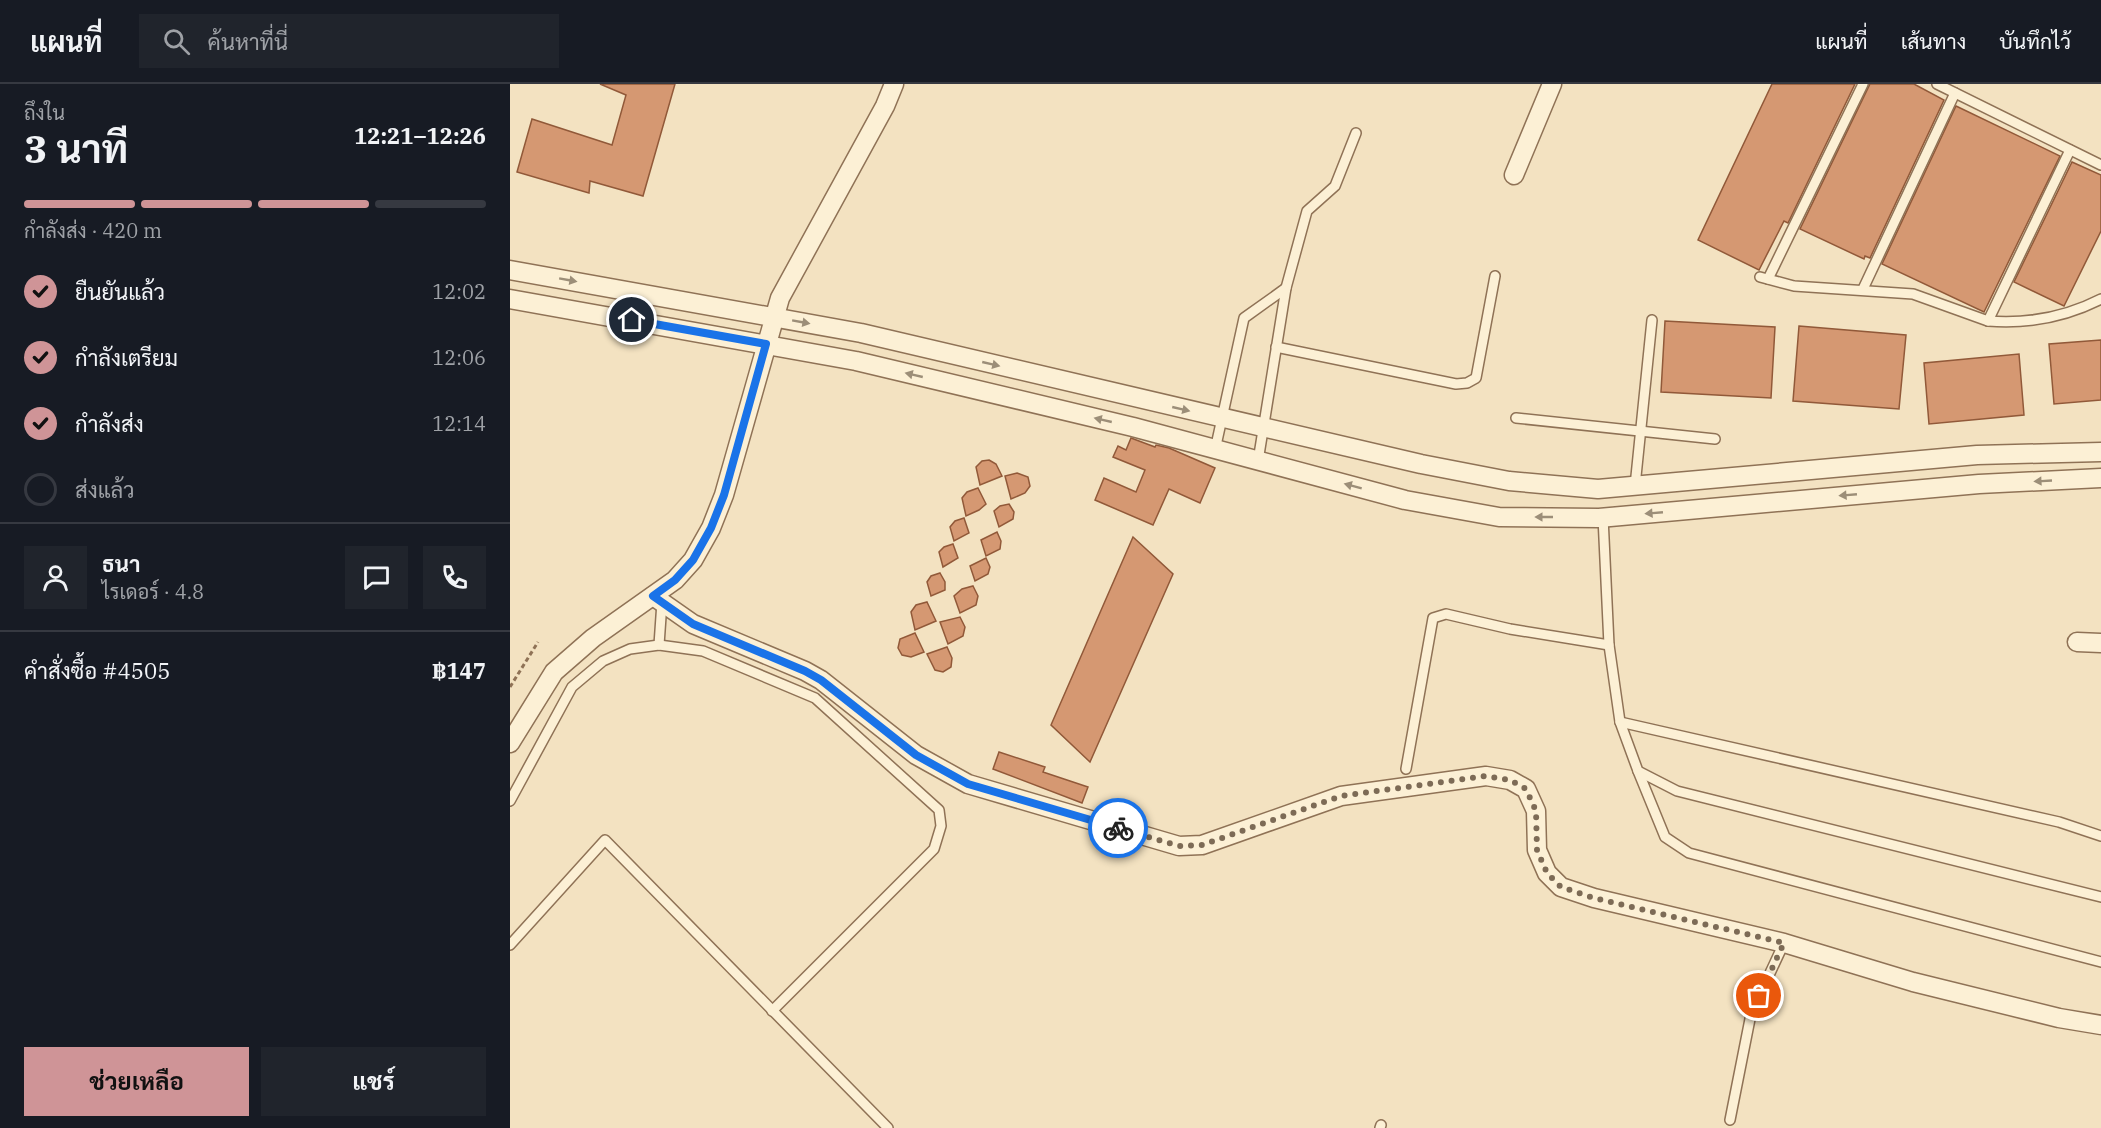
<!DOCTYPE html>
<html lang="th">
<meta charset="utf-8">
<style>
:root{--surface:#171b24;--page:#20242c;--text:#f1f3f6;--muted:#9ea1a6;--line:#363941;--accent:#cf9497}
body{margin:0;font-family:"IBM Plex Serif",Sarabun,serif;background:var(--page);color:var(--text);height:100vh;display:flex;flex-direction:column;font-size:22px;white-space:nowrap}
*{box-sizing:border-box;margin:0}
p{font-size:20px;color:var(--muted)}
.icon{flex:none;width:33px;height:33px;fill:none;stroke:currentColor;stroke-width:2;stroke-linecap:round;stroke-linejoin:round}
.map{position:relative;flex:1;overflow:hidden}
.details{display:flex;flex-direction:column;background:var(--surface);width:510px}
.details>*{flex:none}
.pin{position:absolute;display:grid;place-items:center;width:51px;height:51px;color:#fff;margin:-26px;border:3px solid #fff;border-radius:50%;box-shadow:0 2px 6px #0007}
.courier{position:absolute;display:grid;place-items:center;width:60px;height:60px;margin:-30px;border:4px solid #1a73e8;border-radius:50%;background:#fff;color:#222;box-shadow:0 2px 8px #0007}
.head em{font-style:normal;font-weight:700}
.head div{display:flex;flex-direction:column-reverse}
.head{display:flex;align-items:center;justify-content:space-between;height:102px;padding:0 24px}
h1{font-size:39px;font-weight:700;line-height:45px}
.bar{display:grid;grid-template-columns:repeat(4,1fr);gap:9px 6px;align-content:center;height:72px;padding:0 24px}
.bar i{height:8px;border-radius:4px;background:var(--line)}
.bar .current{background:var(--accent)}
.bar p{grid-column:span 4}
.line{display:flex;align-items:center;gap:15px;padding:0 24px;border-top:2px solid var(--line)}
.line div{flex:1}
.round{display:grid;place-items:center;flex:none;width:63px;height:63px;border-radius:0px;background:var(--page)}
ol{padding:0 24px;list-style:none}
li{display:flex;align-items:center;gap:18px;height:66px}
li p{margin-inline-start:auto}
li .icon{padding:6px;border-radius:50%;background:var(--accent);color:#111;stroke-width:4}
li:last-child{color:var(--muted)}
li i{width:33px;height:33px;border:3px solid var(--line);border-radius:50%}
.button{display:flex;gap:12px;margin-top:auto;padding:12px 24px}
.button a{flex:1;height:69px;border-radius:0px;background:var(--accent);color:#111;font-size:24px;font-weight:700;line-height:69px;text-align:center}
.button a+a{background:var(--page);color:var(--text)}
header{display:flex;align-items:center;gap:36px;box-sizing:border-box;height:84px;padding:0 30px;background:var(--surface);border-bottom:2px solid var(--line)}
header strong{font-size:28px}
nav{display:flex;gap:33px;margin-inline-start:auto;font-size:21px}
.search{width:420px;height:54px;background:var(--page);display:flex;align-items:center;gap:15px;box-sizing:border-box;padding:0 21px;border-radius:0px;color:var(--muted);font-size:22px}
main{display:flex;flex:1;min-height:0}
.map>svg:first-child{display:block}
.building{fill:#d59872;stroke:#915939;stroke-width:1.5}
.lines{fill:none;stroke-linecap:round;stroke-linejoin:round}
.lane-casing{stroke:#8f7256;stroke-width:12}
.street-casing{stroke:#8f7256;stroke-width:21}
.path{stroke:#8f7256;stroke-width:3;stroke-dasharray:4.5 3;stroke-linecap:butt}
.lane{stroke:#fcf0d5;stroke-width:9}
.street{stroke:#fcf0d5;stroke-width:18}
.oneway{fill:#9c8e78}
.done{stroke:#7d6b56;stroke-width:6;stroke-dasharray:0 10.8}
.route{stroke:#1a73e8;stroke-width:8}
</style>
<header>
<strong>แผนที่</strong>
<div class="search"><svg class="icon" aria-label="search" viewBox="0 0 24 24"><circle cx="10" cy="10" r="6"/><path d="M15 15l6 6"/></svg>ค้นหาที่นี่</div>
<nav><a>แผนที่</a><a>เส้นทาง</a><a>บันทึกไว้</a></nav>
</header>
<main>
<section class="details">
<div class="head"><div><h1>3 นาที</h1><p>ถึงใน</p></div><em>12:21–12:26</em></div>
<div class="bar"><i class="current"></i><i class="current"></i><i class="current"></i><i></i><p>กำลังส่ง · 420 m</p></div>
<ol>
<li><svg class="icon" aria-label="check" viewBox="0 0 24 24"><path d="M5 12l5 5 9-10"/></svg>ยืนยันแล้ว<p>12:02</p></li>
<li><svg class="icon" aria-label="check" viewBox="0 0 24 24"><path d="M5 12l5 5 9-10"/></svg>กำลังเตรียม<p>12:06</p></li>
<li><svg class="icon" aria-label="check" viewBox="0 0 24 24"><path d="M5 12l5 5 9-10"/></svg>กำลังส่ง<p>12:14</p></li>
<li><i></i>ส่งแล้ว</li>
</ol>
<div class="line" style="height:108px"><a class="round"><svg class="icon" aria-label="person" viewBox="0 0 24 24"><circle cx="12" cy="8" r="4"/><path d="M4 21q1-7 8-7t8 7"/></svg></a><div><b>ธนา</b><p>ไรเดอร์ · 4.8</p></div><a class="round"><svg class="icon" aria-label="chat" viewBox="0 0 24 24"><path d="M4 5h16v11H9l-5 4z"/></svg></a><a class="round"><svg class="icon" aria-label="phone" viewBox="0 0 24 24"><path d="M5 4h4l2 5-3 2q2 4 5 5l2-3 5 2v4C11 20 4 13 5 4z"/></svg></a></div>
<div class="line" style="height:78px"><div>คำสั่งซื้อ #4505</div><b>฿147</b></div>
<div class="button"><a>ช่วยเหลือ</a><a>แชร์</a></div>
</section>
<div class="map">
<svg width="1591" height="1044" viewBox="0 0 1591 1044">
<rect width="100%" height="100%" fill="#f3e2c1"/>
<g class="building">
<polygon points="90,0 165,0 133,112 80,97 79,109 7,88 22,35 102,61 116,11"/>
<polygon points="1262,0 1345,0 1278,139 1274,137 1249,186 1188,156"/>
<polygon points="1360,0 1404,0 1434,16 1360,174 1355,172 1354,175 1290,145"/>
<polygon points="1446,22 1550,72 1474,228 1372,180"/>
<polygon points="1562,78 1591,91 1591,147 1554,222 1504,198"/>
<polygon points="1155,237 1265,243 1261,314 1151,308"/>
<polygon points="1289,242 1396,251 1389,325 1283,317"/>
<polygon points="1591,256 1591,316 1544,320 1539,260"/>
<polygon points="1509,270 1514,331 1419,340 1414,279"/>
<polygon points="621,354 645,363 646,361 659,364 705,384 690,419 659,405 643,441 585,416 594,394 626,408 635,386 603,373 608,362 616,366"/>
<polygon points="479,376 486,380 492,392 470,401 466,383 472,377"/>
<polygon points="507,389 518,393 520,402 515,409 501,415 495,392"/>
<polygon points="468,404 476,420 469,426 456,432 452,414 457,408"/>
<polygon points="499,420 504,428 503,435 489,443 484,427 490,422"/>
<polygon points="454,434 459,449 444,457 440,443 445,437"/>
<polygon points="487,448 491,457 490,465 476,472 471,456"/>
<polygon points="623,453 663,490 580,678 541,641"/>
<polygon points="443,460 448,474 433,483 429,468 434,463"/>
<polygon points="476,474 480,483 478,490 465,497 460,482"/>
<polygon points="430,489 435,498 435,506 421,512 417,498 421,492"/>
<polygon points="463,502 468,512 466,521 450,529 444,512 452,505"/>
<polygon points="417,518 426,537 405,546 401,528 406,521"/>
<polygon points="450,533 455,543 453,552 438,560 430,538"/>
<polygon points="405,549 414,568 401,573 392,571 388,564 390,555"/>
<polygon points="437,563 442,574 441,583 433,588 425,586 417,570"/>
<polygon points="489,668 535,683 533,688 578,703 572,719 483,685"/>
</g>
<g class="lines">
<defs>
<g id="lane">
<polyline points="1427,0 1591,81"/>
<path d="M1250 193 1284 202 1403 210 1478 237C1517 240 1556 233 1591 215"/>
<polyline points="1258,195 1353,0"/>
<polyline points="1353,205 1445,9"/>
<polyline points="1478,237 1560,66"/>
<polyline points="766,263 946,300 957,299 966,294 985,192"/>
<polyline points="1006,334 1205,355"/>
<polyline points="705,366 734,234 776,204"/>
<polyline points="748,377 776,204 797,127 825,102 846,49"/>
<polyline points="1125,402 1142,236"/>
<polyline points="1093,433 1099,561 1110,638 1128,687 1167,707 1591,813"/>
<polyline points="149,561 152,518"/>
<polyline points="1110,638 1549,738 1591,752"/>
<polyline points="896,685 923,534 936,530 1000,545 1099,561"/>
<polyline points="1128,687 1155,753 1179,769 1591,878"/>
<polyline points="0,717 62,603 93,577 120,565 149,561 193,567 305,614 429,726 431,742 424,765 262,927"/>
<polyline points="0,861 95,756 378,1044"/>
<polyline points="1220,1036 1241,930 1274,859"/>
<polyline points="870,1044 871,1041"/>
</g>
<g id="street">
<polyline points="1004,91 1042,0"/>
<polyline points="0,186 351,249 911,380 999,397 1088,405 1467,371 1591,368"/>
<polyline points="0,215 346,277 623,343 895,416 989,433 1089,434 1469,400 1591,394"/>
<polyline points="143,512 183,540 295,587 311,596 406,671 458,700 669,762 692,761 831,712 976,692 1000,696 1016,705 1026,727 1027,766 1037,789 1051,803 1084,814 1274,859 1403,898 1549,934 1591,941"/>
<polyline points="1567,558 1591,559"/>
<polyline points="0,659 44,588 83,554 165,496 183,476 201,444 214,411 270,214 375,22 384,0"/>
</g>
</defs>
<use href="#lane" class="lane-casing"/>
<use href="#street" class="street-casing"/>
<polyline class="path" points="0,603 28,558"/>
<use href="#lane" class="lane"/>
<use href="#street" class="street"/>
</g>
<defs><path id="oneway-solid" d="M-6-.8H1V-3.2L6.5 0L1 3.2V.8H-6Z" transform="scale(1.5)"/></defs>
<g class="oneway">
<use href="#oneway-solid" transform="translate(58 196) rotate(10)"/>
<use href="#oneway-solid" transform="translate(291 238) rotate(10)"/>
<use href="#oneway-solid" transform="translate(481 280) rotate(13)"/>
<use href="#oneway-solid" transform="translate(404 291) rotate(-167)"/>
<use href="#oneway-solid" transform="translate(671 325) rotate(13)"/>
<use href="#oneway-solid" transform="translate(593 336) rotate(-167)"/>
<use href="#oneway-solid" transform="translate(1533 397) rotate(177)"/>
<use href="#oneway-solid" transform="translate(843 402) rotate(-165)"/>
<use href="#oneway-solid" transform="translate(1338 411) rotate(175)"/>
<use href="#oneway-solid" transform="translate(1144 429) rotate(175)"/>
<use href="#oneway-solid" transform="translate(1034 433) rotate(-180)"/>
</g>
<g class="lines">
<polyline class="done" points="608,744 669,762 692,761 831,712 976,692 1000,696 1016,705 1026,727 1027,766 1037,789 1051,803 1084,814 1274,859 1249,912"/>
<polyline class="route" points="122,236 256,260 214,411 201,444 183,476 165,496 143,512 183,540 295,587 311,596 406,671 458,700 608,744"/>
</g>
</svg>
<div class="pin" style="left:1249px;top:912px;background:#ea580c"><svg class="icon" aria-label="bag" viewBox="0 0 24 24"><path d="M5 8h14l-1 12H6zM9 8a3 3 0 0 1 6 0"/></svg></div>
<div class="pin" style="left:122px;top:236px;background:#1f2937"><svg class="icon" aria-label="home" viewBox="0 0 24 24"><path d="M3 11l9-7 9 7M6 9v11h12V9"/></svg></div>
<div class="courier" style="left:608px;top:744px"><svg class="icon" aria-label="bike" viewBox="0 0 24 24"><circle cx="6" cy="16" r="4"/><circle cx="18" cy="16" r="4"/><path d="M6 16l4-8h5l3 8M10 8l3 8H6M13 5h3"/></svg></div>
</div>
</main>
